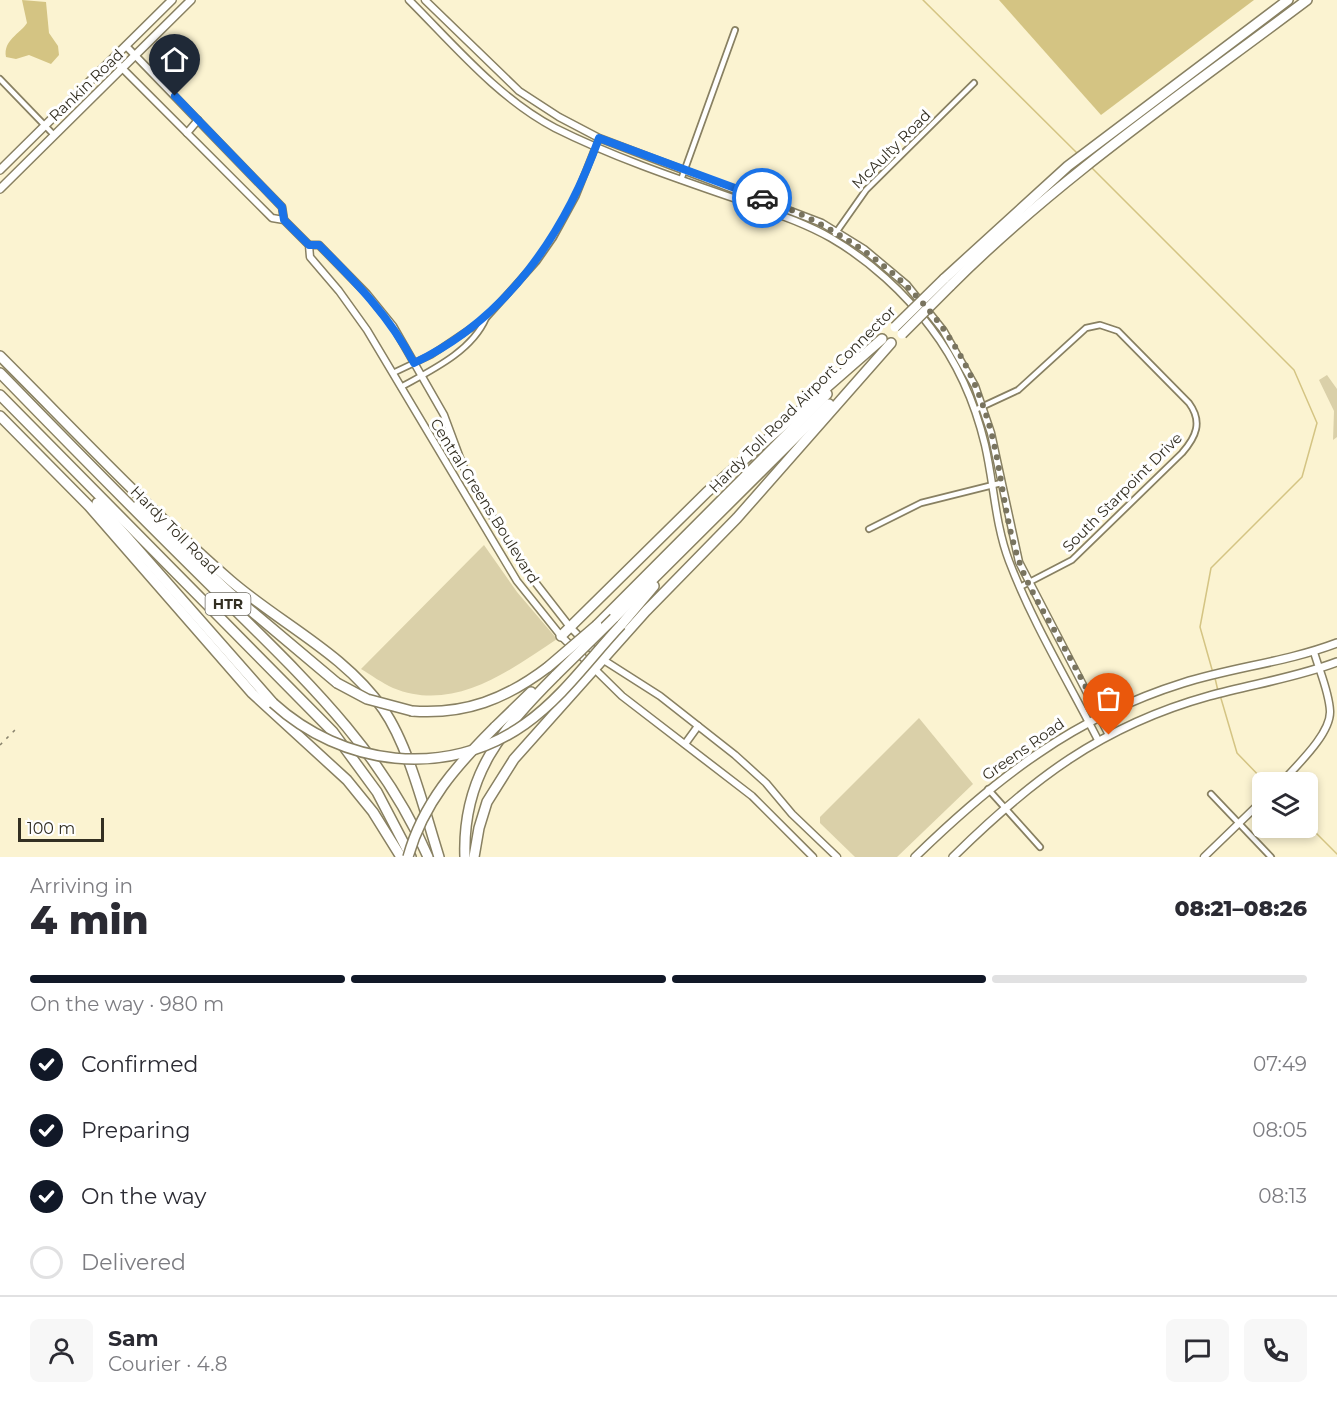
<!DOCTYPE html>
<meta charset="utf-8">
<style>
:root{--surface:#fff;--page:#f7f7f7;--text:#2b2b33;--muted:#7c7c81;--line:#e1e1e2;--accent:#111827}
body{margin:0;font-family:Montserrat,sans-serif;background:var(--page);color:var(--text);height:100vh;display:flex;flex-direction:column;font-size:22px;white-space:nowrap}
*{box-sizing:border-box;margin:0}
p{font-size:20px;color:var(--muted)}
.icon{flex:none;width:33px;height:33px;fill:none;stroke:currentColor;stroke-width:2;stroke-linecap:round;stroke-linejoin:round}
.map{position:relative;height:857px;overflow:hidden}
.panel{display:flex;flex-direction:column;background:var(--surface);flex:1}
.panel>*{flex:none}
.fabs{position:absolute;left:1252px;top:772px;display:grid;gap:12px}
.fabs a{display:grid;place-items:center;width:66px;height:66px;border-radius:9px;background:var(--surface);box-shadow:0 3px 9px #0003;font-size:30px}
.scale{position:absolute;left:18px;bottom:15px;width:86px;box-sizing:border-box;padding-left:6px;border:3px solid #332f22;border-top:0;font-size:16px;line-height:21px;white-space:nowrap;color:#332f22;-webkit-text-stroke:4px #fff;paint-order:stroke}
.pin{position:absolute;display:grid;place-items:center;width:51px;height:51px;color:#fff;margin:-62px -26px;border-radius:50% 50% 50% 0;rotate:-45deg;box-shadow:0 0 6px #0007}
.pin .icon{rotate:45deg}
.courier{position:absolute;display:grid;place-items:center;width:60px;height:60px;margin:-30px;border:4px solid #1a73e8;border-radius:50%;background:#fff;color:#222;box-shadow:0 2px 8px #0007}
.headline em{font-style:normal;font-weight:800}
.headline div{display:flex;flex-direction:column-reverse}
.headline{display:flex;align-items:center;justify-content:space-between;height:102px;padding:0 30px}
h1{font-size:39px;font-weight:800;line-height:45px}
.bar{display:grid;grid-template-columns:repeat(4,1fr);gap:9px 6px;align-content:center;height:72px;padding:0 30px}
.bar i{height:8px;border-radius:4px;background:var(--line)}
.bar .active{background:var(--accent)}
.bar p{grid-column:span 4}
.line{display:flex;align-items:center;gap:15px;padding:0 30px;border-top:2px solid var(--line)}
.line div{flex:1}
.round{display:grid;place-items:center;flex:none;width:63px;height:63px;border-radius:9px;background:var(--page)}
ol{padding:0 30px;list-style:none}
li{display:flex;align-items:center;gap:18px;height:66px}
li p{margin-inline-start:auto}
li .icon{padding:6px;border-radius:50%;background:var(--accent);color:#fff;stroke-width:4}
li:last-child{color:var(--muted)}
li i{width:33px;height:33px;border:3px solid var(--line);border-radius:50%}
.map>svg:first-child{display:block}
.green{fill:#dad0a9}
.water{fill:#d4c483}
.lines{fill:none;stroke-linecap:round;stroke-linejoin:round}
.stream{stroke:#d4c483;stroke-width:1.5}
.minor-casing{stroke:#888062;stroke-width:8}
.tertiary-casing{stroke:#888062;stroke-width:9}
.secondary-casing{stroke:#888062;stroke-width:10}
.motorway-casing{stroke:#888062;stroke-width:12}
.minor{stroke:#fff;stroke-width:4.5}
.tertiary{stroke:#fff;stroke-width:6}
.secondary{stroke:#fff;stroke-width:7}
.motorway{stroke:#fff;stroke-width:9}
.rail{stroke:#89836d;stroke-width:1.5;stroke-dasharray:3 6;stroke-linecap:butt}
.motorway-bridge-casing{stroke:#888062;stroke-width:12;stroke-linecap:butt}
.motorway-bridge{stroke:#fff;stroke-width:9}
.done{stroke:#79745f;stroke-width:6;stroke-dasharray:0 10.8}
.route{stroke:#1a73e8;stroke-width:8}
.labels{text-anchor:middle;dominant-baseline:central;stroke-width:6;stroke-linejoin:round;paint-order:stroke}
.shield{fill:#fff;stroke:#706d64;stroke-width:1.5}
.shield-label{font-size:14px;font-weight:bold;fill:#332f22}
.street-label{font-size:15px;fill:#332f22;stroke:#fff}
</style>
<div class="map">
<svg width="1337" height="857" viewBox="0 0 1337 857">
<rect width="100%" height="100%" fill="#fbf3d1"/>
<g class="green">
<polygon points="1327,375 1337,389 1337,437 1333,440 1334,411 1319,380"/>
<path d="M484 545 517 592 557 639C509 671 454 713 393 688 382 683 371 675 361 669Z"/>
<polygon points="919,718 973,784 897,857 855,857 820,823 820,817"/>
</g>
<g class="water">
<path d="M22 0 46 2 49 33 58 46 59 55 51 64 29 55 16 59 6 57C3 40 20 34 27 23Z"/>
<polygon points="999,0 1254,0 1101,115"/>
</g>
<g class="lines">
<g class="stream">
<polyline points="923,0 1078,154"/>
<polyline points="1092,168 1294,370 1317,423 1302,477 1211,568 1200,627 1213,673"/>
<polyline points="1215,678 1218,691"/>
<polyline points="1220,695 1237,753 1266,783"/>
<polyline points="1308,825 1337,854"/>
</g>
<defs>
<g id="minor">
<polyline points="0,79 54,135"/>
<polyline points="681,180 735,30"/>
<polyline points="835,234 866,190 974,83"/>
<polyline points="393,373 431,355 486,318"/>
<path d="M401 387C432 370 472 351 486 318L537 261 553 238 576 196 599 138"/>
<path d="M975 410 1018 390 1086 328 1100 325 1118 331 1189 403C1203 422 1196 437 1182 453L1072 560 1020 587"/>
<polyline points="869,529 921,503 1001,483"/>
<polyline points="988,789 1040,847"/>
<polyline points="1211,794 1271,857"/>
</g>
<g id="tertiary">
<path d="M409 0C454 45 498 98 555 128 613 157 675 178 736 199 768 211 801 221 831 238 869 260 905 293 931 328 957 362 975 403 985 445 994 484 995 524 1009 561 1033 624 1068 681 1098 740"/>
<polyline points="425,0 519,91 559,117 599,138 822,223 864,249 907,285 943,330 975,386 991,433 1019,562 1109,735"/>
<polyline points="126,46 282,207 284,220"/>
<polyline points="113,59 272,218 284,220 309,245 310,257 339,291 367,330 517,581 561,636 622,696 752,796 813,857"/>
<polyline points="187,133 198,120"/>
<polyline points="309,245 319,245 367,294 393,326 444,415 463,466 492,516 528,573 570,627 602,659 660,696 735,755 766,783 792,814 837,857"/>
<polyline points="685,744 698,726"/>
<path d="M1281 783C1296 766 1331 734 1330 711 1329 691 1319 670 1314 652"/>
<polyline points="1204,857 1263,800"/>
</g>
<g id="secondary">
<polyline points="0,170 172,0"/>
<polyline points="0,189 191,0"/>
<path d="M915 857C995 779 1074 717 1183 683 1234 667 1287 662 1337 643"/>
<path d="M953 857C1031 780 1101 726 1209 696 1252 684 1295 678 1337 662"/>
</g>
<g id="motorway">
<polyline points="944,279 1068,166 1288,0"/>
<path d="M950 286C1058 178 1185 92 1307 0"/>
<path d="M0 356C76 432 150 511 231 581 281 624 345 654 383 709 409 746 425 813 439 857"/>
<path d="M0 373C70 445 140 516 211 586 296 671 380 745 428 857"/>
<polyline points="0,395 333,732 377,792 411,857"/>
<polyline points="0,416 89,506 252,693 347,780 373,812 401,857"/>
<polyline points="97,503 273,703"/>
<polyline points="137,506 230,593 337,683"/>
<polyline points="614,618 829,404"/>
<polyline points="597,625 827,394"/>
<polyline points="621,625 654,586"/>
<polyline points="561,636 707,492 882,339"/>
<path d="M412 711C465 715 506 699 548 667"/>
<polyline points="495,727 531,692"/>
<path d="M465 857C462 776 502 729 556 675"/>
<polyline points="474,857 479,828 487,802 514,759 646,611 737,518 891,343"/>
</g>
</defs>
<use href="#minor" class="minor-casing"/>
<use href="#tertiary" class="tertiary-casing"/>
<use href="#secondary" class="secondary-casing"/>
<use href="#motorway" class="motorway-casing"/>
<use href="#minor" class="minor"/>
<use href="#tertiary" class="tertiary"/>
<use href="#secondary" class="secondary"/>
<use href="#motorway" class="motorway"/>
<polyline class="rail" points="0,745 18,727"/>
<defs>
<g id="motorway-bridge">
<polyline points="895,327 944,279"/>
<polyline points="902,334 950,286"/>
<polyline points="548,667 597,625"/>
<polyline points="556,675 614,618"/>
<polyline points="337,683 367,699 412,711"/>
<path d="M273 703C342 766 446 780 525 724 563 697 590 658 621 625"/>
<path d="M408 857C423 803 456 766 495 727"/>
</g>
</defs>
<use href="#motorway-bridge" class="motorway-bridge-casing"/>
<use href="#motorway-bridge" class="motorway-bridge"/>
</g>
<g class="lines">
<path class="done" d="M762 198C871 239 958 311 990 428 1002 471 1004 518 1019 561 1029 590 1046 615 1061 642 1078 672 1095 703 1109 735"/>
<path class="route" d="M175 96 282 207 284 220 309 245H319C356 282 390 317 414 363 507 319 565 233 599 138L762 198"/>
</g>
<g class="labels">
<rect class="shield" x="205.5" y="593" width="45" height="22" rx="4.5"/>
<g class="shield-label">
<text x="228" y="604">HTR</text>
</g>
<g class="street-label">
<text transform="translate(86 85) rotate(-44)">Rankin Road</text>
<text transform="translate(891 149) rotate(-45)">McAulty Road</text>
<text transform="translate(802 399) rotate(-45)">Hardy Toll Road Airport Connector</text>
<text transform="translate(1122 492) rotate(-45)">South Starpoint Drive</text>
<text transform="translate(485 501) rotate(58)">Central Greens Boulevard</text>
<text transform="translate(175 530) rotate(45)">Hardy Toll Road</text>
<text transform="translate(1023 749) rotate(-35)">Greens Road</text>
</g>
</g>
</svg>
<div class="fabs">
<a><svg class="icon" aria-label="layers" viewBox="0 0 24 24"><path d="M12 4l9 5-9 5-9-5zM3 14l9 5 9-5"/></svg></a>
</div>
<div class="scale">100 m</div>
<div class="pin" style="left:1109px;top:735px;background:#ea580c"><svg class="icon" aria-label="bag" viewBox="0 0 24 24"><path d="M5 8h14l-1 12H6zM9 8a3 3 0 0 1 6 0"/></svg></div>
<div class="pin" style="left:175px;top:96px;background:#1f2937"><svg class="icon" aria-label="home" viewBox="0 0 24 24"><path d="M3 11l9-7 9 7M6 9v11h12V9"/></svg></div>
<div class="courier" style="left:762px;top:198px"><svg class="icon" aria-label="car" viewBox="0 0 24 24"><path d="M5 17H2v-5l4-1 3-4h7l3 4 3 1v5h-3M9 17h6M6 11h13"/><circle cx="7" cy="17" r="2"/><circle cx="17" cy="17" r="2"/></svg></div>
</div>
<section class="panel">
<div class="headline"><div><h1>4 min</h1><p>Arriving in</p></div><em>08:21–08:26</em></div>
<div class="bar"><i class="active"></i><i class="active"></i><i class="active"></i><i></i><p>On the way · 980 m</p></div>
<ol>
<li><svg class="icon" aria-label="check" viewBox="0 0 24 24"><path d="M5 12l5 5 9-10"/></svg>Confirmed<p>07:49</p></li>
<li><svg class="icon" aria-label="check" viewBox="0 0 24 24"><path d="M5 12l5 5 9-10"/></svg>Preparing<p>08:05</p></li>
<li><svg class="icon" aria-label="check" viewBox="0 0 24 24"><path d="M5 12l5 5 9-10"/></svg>On the way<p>08:13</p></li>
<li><i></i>Delivered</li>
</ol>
<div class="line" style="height:108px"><a class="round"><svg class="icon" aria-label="person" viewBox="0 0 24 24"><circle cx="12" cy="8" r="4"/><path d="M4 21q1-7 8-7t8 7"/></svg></a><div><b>Sam</b><p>Courier · 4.8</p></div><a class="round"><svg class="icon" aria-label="chat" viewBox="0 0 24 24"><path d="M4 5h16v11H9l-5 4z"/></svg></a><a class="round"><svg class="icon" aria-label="phone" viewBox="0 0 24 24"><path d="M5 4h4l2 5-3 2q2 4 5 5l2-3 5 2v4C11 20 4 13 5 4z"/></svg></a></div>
</section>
